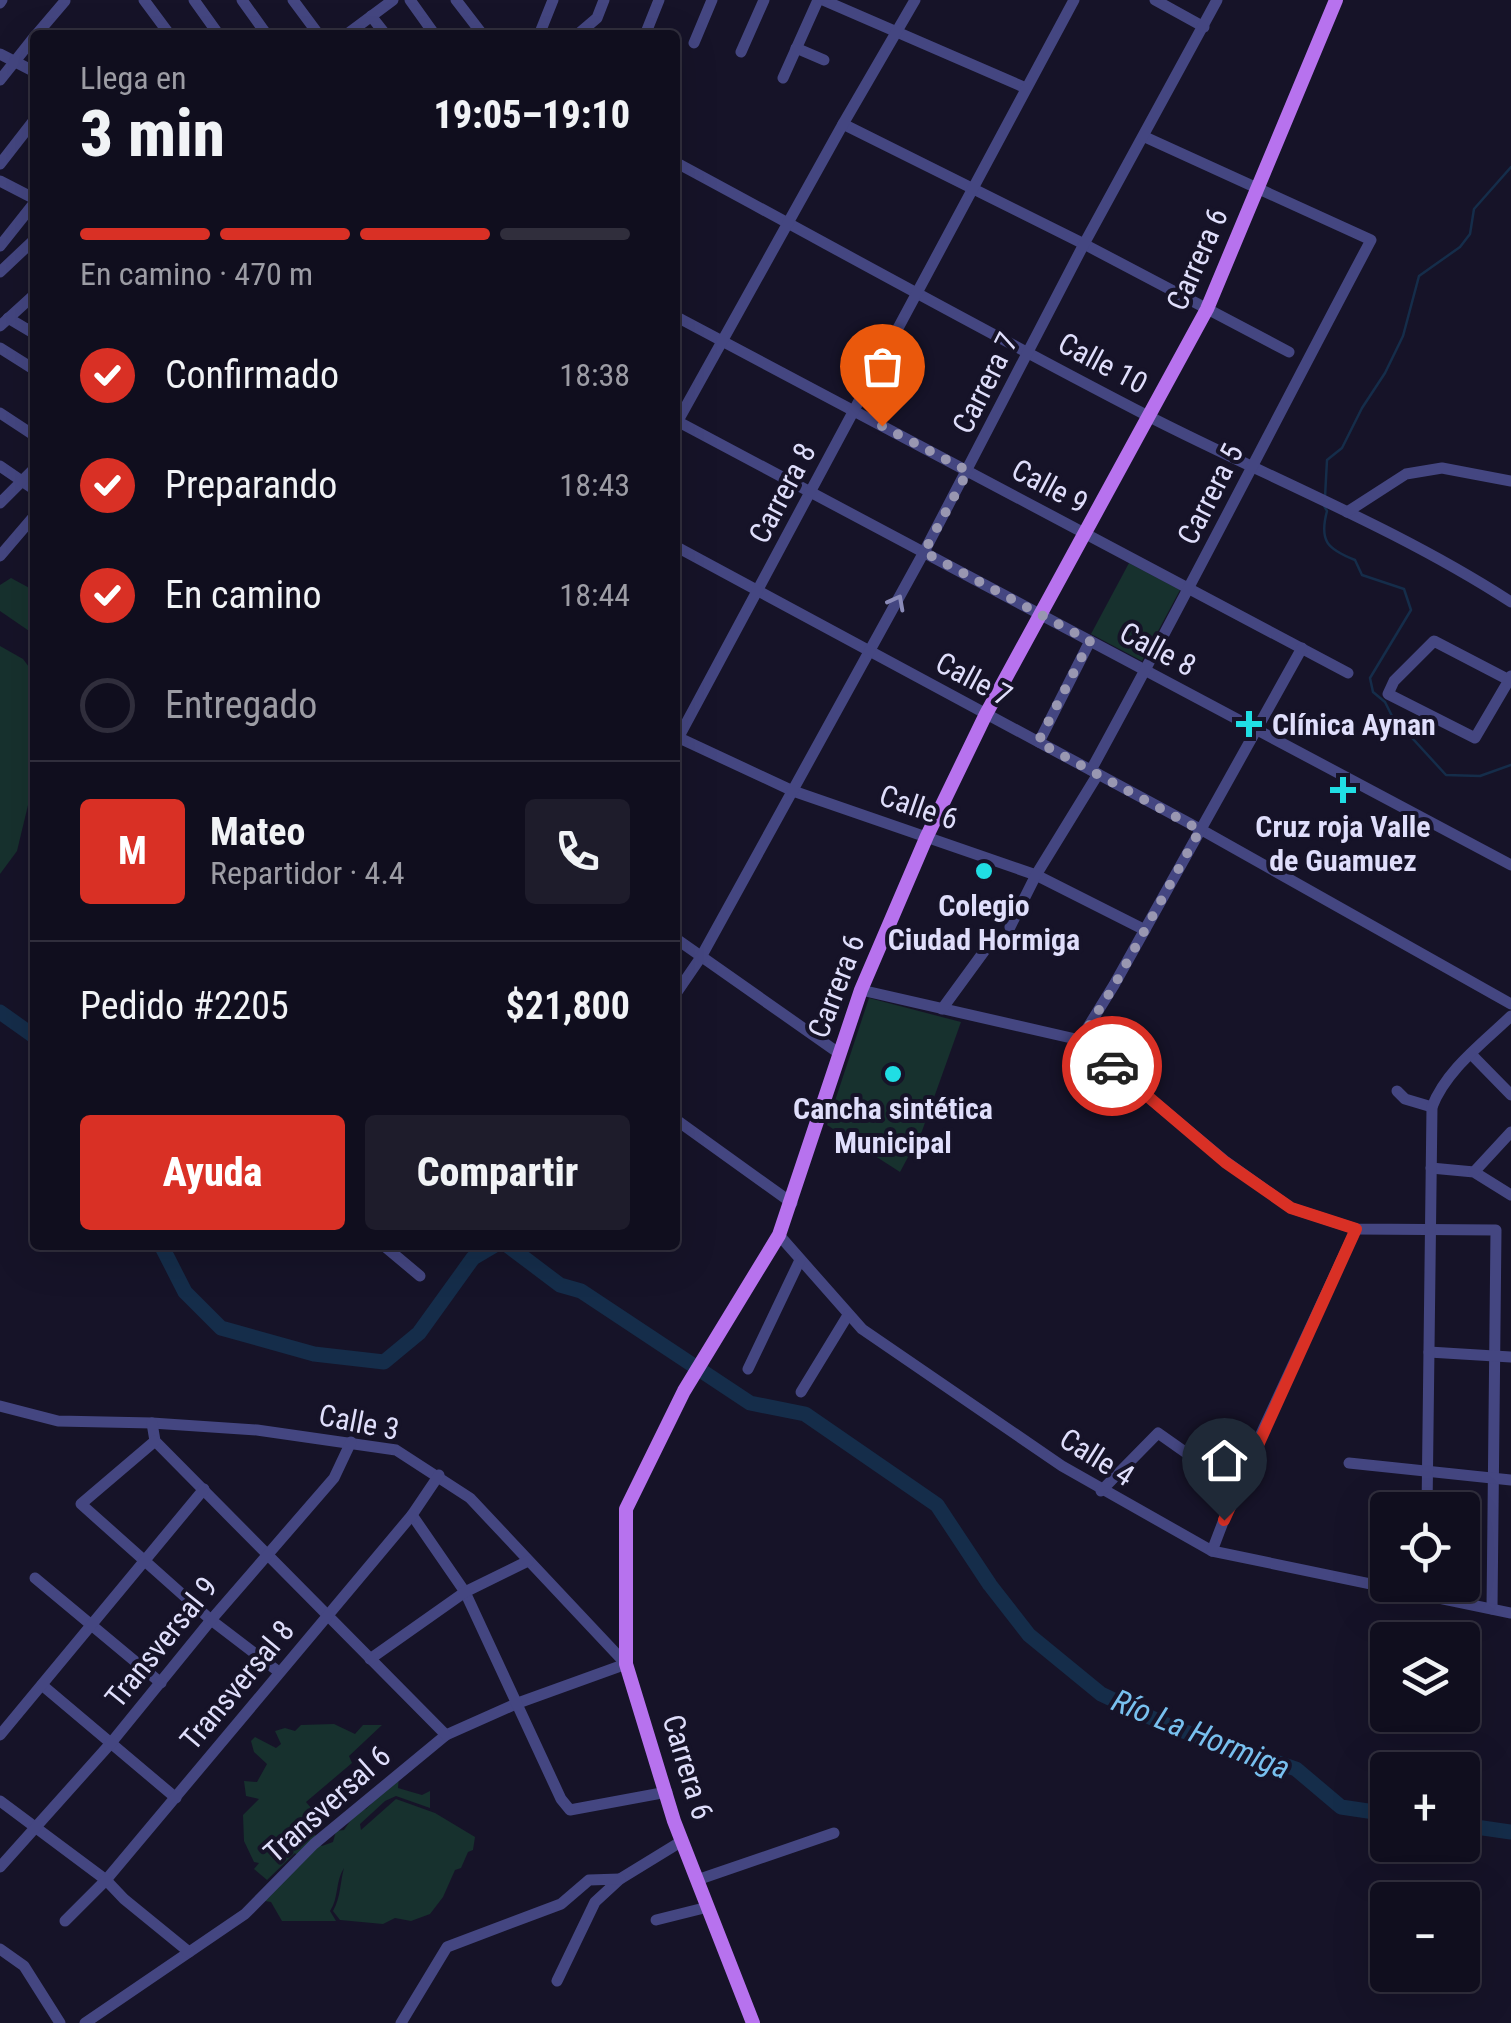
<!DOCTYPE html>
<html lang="es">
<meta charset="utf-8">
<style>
:root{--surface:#100e1e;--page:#1e1c2b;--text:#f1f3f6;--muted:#9c9ca4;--line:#302e3c;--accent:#d93025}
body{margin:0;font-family:"Roboto Condensed",sans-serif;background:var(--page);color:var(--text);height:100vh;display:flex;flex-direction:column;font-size:38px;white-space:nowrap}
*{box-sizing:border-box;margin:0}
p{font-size:32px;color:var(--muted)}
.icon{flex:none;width:55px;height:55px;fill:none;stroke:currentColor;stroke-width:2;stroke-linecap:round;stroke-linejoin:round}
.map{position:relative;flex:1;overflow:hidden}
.details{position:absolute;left:30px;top:30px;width:650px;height:1220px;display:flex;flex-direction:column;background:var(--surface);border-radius:10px;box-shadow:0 10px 40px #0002,0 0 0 2px var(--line)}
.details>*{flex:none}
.fabs{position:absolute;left:1370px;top:1492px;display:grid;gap:20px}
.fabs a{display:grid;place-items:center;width:110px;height:110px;border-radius:10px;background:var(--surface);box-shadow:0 10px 40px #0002,0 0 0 2px var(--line);font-size:50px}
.pin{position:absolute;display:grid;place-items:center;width:85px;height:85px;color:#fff;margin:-102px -42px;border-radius:50% 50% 50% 0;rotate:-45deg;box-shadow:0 0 10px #0007}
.pin .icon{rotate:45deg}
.courier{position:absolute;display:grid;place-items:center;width:100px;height:100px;margin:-50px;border:8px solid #d93025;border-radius:50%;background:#fff;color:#222;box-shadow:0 2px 12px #0007}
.head em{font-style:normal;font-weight:800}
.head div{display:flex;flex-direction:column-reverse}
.head{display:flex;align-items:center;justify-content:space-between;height:170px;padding:0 50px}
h1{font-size:65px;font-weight:800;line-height:75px}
.bar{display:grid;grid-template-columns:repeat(4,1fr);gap:15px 10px;align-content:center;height:120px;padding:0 50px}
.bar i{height:12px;border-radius:8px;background:var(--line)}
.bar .active{background:var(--accent)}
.bar p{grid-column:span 4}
.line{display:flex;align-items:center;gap:25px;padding:0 50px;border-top:2px solid var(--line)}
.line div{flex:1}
.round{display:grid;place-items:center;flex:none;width:105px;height:105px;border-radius:10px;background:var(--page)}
ol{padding:0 50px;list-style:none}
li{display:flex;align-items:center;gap:30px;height:110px}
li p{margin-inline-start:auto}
li .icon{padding:10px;border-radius:50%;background:var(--accent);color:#fff;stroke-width:4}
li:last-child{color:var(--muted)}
li i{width:55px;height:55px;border:5px solid var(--line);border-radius:50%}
.primary-button{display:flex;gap:20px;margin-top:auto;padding:20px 50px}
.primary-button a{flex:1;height:115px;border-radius:10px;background:var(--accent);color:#fff;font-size:40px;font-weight:800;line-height:115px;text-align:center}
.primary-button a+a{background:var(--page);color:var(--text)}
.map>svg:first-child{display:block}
.green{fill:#17312e}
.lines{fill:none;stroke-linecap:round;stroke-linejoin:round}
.stream{stroke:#152d4a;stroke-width:2.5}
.river{stroke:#152d4a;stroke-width:15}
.minor{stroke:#444681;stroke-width:11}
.major{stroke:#b772ee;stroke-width:14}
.oneway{stroke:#8a8ab8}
.done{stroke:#9997b1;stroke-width:10;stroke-dasharray:0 18}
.route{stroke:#d93025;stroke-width:12}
.poi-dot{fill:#20dee4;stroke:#161328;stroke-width:4}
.labels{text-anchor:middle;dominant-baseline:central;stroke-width:8;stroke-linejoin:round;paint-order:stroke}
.street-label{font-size:30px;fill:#dfdefb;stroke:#161328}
.poi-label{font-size:30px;font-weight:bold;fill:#dfdefb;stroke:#161328}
.water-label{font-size:32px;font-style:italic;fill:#78c0ef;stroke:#161328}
</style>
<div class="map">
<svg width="1511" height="2023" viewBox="0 0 1511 2023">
<rect width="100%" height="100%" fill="#161328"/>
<g class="green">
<polygon points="1129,563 1180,590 1142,661 1091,634"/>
<polygon points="11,578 35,591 35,635 0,611 0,585"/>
<polygon points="0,646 23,659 35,675 35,776 17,851 0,874"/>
<polygon points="869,998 961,1022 922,1131 900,1172 827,1125"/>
<polygon points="334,1724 355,1734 363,1725 382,1725 349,1756 352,1763 306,1802 312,1809 303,1814 301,1825 319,1838 298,1857 295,1853 267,1880 254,1869 259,1863 254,1862 244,1841 243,1815 259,1799 246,1796 244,1781 257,1782 267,1764 254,1752 251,1741 255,1737 276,1748 281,1744 275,1731 285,1728 295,1731 301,1725"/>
<path d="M399 1776 398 1788 422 1795 430 1791V1808L396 1796 385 1801 360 1824 361 1830 396 1799 435 1813 475 1837 473 1850 468 1852 461 1868 455 1870 443 1897 430 1914 411 1921 395 1918 383 1924 340 1920 333 1911C341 1897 340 1882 344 1868 335 1882 339 1898 330 1911L336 1921H282L271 1902 265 1901 319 1844 322 1846 333 1842 336 1831 344 1830 357 1811 366 1809Z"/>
</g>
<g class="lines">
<g class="stream">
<polyline points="1325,497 1327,460 1342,448 1362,408 1385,373 1403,336 1419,276 1460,247 1470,234 1474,209 1511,167"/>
<path d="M1323 504 1327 511C1319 541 1327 549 1355 560L1362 575 1404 589 1411 610 1370 678 1373 692 1385 702 1392 716 1446 775 1480 776 1511 765"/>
</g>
<g class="river">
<polyline points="0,1012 35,1037"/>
<polyline points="161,1245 185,1292 221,1328 314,1354 384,1362 419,1333 473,1258 495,1245"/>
<polyline points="507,1245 560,1285 581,1291 750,1403 805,1414 937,1505 990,1585 1029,1635 1101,1694 1171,1727 1296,1769 1341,1807 1388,1814"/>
<polyline points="1462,1825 1511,1832"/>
</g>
<g class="minor">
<polyline points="144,0 170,35"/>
<polyline points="194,0 219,35"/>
<polyline points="242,0 267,35"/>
<polyline points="293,0 319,35"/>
<polyline points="410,0 435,35"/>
<polyline points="456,0 483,35"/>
<polyline points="823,0 1026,88"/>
<polyline points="1155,0 1204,27"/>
<polyline points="0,3 2,0"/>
<polyline points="371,16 386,35"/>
<polyline points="36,35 65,1"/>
<polyline points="346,35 393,0"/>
<polyline points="539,35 553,0"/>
<polyline points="577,35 597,18 604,0"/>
<polyline points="645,35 659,0"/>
<polyline points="694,43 712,0"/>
<polyline points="796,48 824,60"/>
<polyline points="741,52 764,0"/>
<polyline points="0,54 35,72"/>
<polyline points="783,78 818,0"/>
<polyline points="0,80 35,36"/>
<polyline points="843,124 1084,244 1289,352"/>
<path d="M675 162C833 247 989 334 1148 416 1269 478 1397 528 1511 602"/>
<polyline points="0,164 35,119"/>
<polyline points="0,181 35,199"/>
<polyline points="0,246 35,202"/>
<polyline points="0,272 35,239"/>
<polyline points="675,316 1348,673"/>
<polyline points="8,318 35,334"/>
<polyline points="0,326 35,294"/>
<polyline points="0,348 35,370"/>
<polyline points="0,413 35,436"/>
<polyline points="675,420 1511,865"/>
<polyline points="675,426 843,124 915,0"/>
<polyline points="0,466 35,490"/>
<polyline points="0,503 35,468"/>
<polyline points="1347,512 1406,474 1442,468 1511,481"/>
<polyline points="675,546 1200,829 1511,1004"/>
<polyline points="0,556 35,515"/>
<polyline points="1511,676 1509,680 1475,738 1388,694 1394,681 1434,641 1509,680 1511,681"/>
<polyline points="675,736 793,791 1036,875 1145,930"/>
<polyline points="1039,742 1090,641"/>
<polyline points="675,744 1074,0"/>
<path d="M1091 770C1187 595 1277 417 1371 240L1145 137"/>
<polyline points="1010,927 1036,875 1098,774"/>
<polyline points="675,938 840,1054"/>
<polyline points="861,990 1080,1040 1225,1161 1291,1208 1356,1229 1496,1230 1492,1609"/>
<polyline points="675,995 701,957 924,552 1084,244 1217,0"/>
<polyline points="942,1009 988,946"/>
<polyline points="1080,1040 1114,985 1302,648"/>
<polyline points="1471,1054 1511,1095"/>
<polyline points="1397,1091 1405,1099 1432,1107"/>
<polyline points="675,1119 792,1203"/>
<polyline points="1431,1168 1474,1172 1511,1195"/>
<polyline points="1474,1172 1511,1132"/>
<polyline points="779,1235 862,1329 1062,1466 1212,1551 1511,1613"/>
<polyline points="383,1245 420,1276"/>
<polyline points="1429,1352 1511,1357"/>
<polyline points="748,1369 800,1260"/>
<polyline points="801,1392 848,1315"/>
<polyline points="0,1406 58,1421 152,1423 257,1430 396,1450 470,1498 626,1664 518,1703 446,1735 314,1844 245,1914 85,2023"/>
<polyline points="152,1423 155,1441 446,1735"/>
<polyline points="155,1441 81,1504 211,1620 279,1672"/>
<polyline points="1349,1463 1511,1480"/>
<polyline points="1101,1491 1158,1433 1236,1488"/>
<path d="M1427 1510 1432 1107C1446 1070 1483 1043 1511 1016"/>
<polyline points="412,1515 465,1592 561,1799 570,1810 667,1792"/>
<polyline points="1212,1551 1236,1488 1356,1229"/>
<polyline points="35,1578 161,1683"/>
<polyline points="370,1659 465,1592 528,1561"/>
<polyline points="42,1685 176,1798"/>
<polyline points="0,1735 204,1489"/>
<polyline points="0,1801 106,1880 124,1899 189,1952"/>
<polyline points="0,1867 111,1743 211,1620 334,1478 351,1442"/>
<polyline points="697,1880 834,1833"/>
<polyline points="656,1920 708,1907"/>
<polyline points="65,1921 106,1880 412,1515 439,1475"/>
<polyline points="0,1949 24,1966 60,2023"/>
<polyline points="557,1981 595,1902 620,1879 682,1841"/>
<polyline points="401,2023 447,1947 561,1904 589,1880 620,1879"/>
</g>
<polyline class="major" points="753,2023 674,1821 626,1664 626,1509 684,1391 779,1235 861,990 927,836 986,714 1207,309 1336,0"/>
</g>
<defs><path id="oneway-chevron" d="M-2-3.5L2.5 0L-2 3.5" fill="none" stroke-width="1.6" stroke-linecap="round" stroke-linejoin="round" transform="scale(2.5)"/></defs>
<use class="oneway" href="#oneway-chevron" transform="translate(897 602) rotate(-62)"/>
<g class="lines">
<polyline class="done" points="882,426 968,471 924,552 1090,641 1038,742 1200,830 1114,986 1080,1040 1112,1066"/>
<polyline class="route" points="1112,1066 1225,1162 1291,1208 1356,1229 1224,1520"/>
</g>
<g class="poi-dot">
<path d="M1244 709h10v10h10v10h-10v10h-10v-10h-10v-10h10z"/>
<path d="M1338 775h10v10h10v10h-10v10h-10v-10h-10v-10h10z"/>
<circle cx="984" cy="871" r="10"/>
<circle cx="893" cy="1074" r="10"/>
</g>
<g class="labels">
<g class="street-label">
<text transform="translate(1197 259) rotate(-66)">Carrera 6</text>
<text transform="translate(1103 363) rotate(28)">Calle 10</text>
<text transform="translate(985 383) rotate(-63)">Carrera 7</text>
<text transform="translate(1050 486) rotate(28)">Calle 9</text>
<text transform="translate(782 493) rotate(-62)">Carrera 8</text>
<text transform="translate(1210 494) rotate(-63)">Carrera 5</text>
<text transform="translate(1158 649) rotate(28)">Calle 8</text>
<text transform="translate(974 679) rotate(28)">Calle 7</text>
<text transform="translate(919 807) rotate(19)">Calle 6</text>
<text transform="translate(836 986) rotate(-69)">Carrera 6</text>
<text transform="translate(359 1422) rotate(11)">Calle 3</text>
<text transform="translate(1097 1457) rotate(32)">Calle 4</text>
<text transform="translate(161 1642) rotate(-51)">Transversal 9</text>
<text transform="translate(237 1685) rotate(-50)">Transversal 8</text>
<text transform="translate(688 1767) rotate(73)">Carrera 6</text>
<text transform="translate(327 1804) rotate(-42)">Transversal 6</text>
</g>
<g class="poi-label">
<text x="1272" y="724" text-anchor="start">Clínica Aynan</text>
<text x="1343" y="826">Cruz roja Valle<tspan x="1343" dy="34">de Guamuez</tspan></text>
<text x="984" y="905">Colegio<tspan x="984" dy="34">Ciudad Hormiga</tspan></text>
<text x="893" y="1108">Cancha sintética<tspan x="893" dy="34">Municipal</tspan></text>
</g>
<g class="water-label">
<text transform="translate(1201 1734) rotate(22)">Río La Hormiga</text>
</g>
</g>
</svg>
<div class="fabs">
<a><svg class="icon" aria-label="locate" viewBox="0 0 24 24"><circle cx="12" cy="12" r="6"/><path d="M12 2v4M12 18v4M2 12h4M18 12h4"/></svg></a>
<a><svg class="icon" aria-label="layers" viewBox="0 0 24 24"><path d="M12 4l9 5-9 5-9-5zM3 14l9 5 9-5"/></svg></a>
<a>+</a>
<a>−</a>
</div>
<div class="pin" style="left:882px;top:426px;background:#ea580c"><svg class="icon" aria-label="bag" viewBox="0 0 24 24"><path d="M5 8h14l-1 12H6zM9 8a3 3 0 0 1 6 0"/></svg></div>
<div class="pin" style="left:1224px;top:1520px;background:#1f2937"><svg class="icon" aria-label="home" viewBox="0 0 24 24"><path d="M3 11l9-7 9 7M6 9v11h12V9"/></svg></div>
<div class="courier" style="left:1112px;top:1066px"><svg class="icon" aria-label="car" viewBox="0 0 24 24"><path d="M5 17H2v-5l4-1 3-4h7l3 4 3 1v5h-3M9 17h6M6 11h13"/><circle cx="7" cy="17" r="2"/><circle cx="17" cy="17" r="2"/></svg></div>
<section class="details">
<div class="head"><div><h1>3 min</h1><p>Llega en</p></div><em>19:05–19:10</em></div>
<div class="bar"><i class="active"></i><i class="active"></i><i class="active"></i><i></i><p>En camino · 470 m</p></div>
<ol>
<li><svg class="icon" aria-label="check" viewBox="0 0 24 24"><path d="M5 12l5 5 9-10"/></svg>Confirmado<p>18:38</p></li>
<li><svg class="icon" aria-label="check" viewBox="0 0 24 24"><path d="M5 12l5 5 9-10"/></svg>Preparando<p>18:43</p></li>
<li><svg class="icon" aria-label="check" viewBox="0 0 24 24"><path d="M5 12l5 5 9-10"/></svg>En camino<p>18:44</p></li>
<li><i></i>Entregado</li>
</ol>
<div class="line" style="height:180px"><b class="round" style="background:var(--accent);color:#fff">M</b><div><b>Mateo</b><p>Repartidor · 4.4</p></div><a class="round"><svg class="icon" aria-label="phone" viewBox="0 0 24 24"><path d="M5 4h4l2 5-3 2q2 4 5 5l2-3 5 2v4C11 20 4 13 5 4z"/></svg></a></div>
<div class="line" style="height:130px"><div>Pedido #2205</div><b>$21,800</b></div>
<div class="primary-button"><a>Ayuda</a><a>Compartir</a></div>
</section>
</div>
